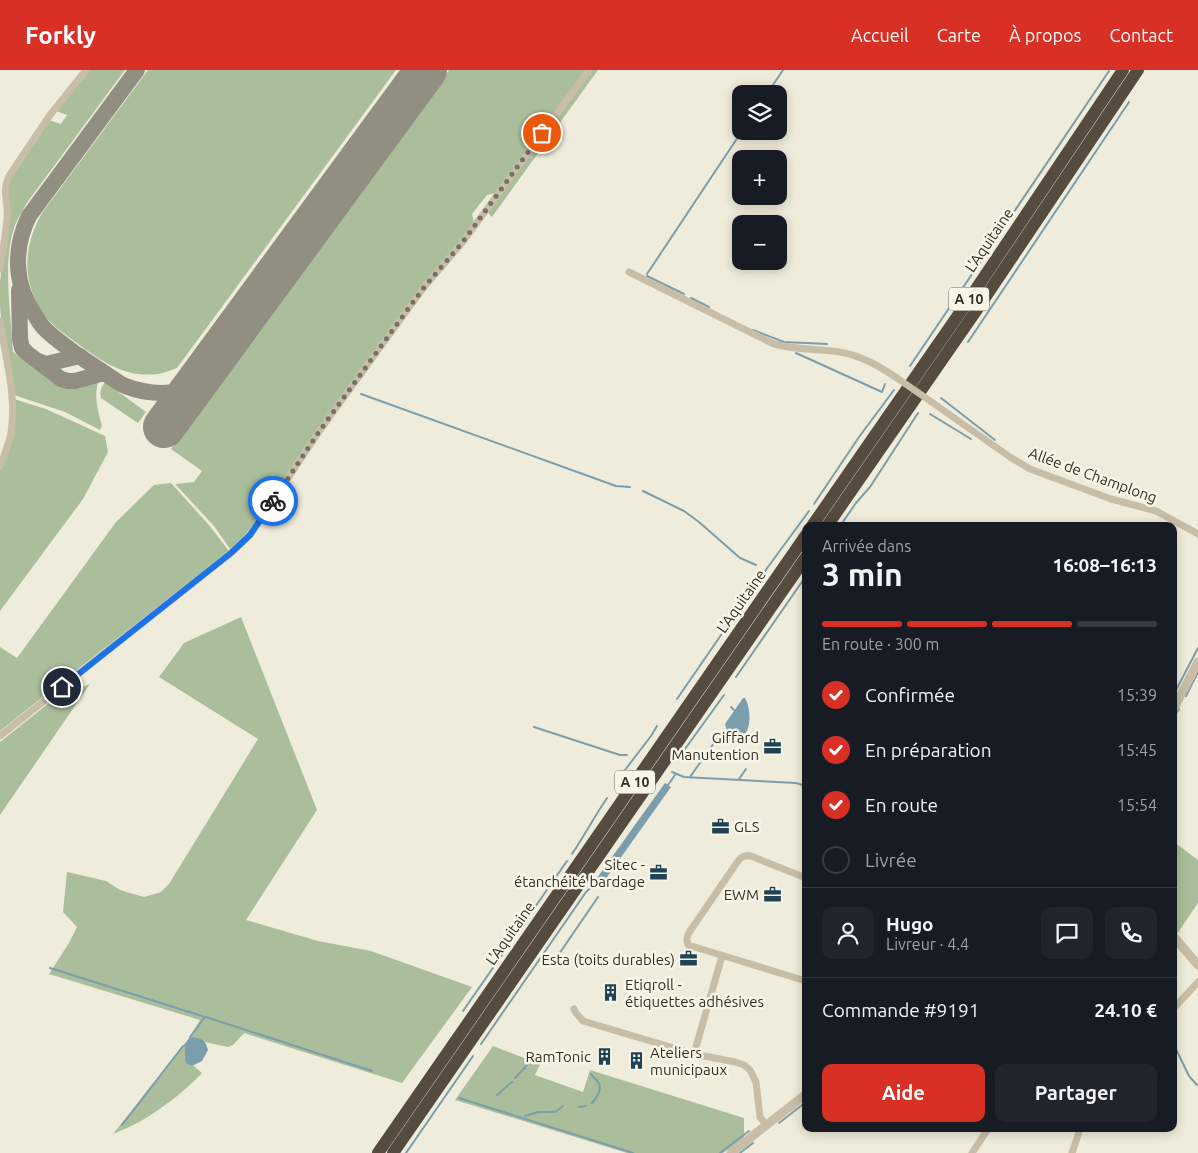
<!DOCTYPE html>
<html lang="fr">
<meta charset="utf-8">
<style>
:root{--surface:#171b24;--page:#20242c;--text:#f1f3f6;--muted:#9ea1a6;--line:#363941;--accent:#d93025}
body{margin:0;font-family:Ubuntu,sans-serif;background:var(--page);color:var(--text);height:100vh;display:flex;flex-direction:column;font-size:19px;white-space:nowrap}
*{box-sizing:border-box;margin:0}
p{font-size:16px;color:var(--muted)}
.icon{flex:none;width:28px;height:28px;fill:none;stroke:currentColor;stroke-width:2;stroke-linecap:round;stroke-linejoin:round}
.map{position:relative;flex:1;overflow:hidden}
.side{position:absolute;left:802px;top:452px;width:375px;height:610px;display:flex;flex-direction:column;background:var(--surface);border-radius:10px;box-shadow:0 2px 12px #0003}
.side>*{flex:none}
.tools{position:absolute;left:732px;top:15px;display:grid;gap:10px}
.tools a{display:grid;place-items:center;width:55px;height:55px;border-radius:10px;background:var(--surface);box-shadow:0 2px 12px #0003;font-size:25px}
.pin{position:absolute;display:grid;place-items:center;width:42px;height:42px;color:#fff;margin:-21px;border:2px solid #fff;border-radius:50%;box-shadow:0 1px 5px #0007}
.courier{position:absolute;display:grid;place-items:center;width:50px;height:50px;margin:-25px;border:4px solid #1a73e8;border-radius:50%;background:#fff;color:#222;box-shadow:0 1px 6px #0007}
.summary em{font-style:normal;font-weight:700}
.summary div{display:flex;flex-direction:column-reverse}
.summary{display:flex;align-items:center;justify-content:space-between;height:85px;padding:0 20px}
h1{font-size:32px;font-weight:700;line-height:38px}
.bar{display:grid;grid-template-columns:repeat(4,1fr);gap:8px 5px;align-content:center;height:60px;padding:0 20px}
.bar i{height:6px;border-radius:4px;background:var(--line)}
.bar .current{background:var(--accent)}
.bar p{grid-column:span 4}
.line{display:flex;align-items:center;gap:12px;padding:0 20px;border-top:1px solid var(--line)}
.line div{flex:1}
.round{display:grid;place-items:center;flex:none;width:52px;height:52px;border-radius:10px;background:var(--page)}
ol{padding:0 20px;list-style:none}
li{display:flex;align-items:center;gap:15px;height:55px}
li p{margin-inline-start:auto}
li .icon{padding:5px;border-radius:50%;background:var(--accent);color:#fff;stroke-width:4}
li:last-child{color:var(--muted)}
li i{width:28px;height:28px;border:2px solid var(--line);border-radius:50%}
.cta{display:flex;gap:10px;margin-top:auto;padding:10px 20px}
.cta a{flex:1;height:58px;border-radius:10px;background:var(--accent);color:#fff;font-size:20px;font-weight:700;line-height:58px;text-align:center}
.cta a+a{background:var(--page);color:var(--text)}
header{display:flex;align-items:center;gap:30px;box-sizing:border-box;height:70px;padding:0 25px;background:var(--accent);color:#fff}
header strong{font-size:24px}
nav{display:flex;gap:28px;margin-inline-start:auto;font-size:18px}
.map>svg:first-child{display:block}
.green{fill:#aabe9c}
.water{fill:#7b9eac}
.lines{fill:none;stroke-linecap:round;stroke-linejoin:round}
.stream{stroke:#7b9eac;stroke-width:2}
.taxiway{stroke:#928e82;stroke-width:16}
.runway{stroke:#928e82;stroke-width:42}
.minor{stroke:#c8bea8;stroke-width:7}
.tertiary{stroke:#c8bea8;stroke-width:9}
.motorway{stroke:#554b3f;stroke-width:12}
.minor-bridge{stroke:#c8bea8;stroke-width:7}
.done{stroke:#767167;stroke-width:5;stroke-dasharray:0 9}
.route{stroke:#1a73e8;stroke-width:6}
.labels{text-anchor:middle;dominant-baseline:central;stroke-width:5;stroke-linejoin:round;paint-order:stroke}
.shield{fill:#f8f5e7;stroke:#706a61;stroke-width:1}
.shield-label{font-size:14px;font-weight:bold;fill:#352f28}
.street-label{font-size:15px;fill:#352f28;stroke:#f8f5e7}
.poi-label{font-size:15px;fill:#352f28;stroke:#f8f5e7;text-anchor:end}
</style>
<header>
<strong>Forkly</strong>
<nav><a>Accueil</a><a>Carte</a><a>À propos</a><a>Contact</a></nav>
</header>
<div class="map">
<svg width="1198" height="1083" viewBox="0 0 1198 1083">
<rect width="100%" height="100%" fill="#f0ecdb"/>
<g class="green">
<path d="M86 0H125L26 134C23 141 18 148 15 155 2 190 11 244 13 282L59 315 95 309 98 312C94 328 98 341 102 356L100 360 65 342 14 325 2 257 0 237V212L4 179 6 123 17 93 49 50 61 54 67 45 56 41Z"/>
<path d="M148 0H396L177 298C171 300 164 303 158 304 125 308 103 292 78 274 68 266 57 259 48 250 41 243 37 236 34 227 22 198 27 170 42 143Z"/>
<polygon points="449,0 587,0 496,123 487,125 472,144 474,153 427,210 308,372 253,455 240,471 230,479 214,456 175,414 194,412 202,401 171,379"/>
<polygon points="592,0 598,0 492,147 489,144 488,141"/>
<path d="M105 312 146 342 138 353 101 328C99 322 101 318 105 312Z"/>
<polygon points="14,329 46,339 105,366 108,382 83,429 0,541 0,395 7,377"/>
<polygon points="171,413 209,455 229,481 64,610 0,661 0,577 17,588 116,452 154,415"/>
<polygon points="241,547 317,740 246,850 318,871 371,881 472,917 402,1013 244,963 233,975 228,977 205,972 203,970 190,967 200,950 49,904 69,873 77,857 63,842 67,802 106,811 120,820 144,827 161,822 169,814 258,669 159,607 184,573"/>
<polygon points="90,614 0,745 0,672 54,629"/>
<polygon points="1174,772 1198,790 1198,833 1177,864 1174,861"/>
<path d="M183 976 185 977V990L192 996H194L202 1003C185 1021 163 1038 141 1051 132 1056 122 1060 113 1064Z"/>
<polygon points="493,976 540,994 535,1005 583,1022 590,1000 744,1048 744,1068 723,1083 627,1083 455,1030"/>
</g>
<g class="water">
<path d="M743 628H745C753 642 752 678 728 664L725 654Z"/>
<polygon points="665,713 671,717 607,807 603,810 598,811 597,808"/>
<path d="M190 967C201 969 205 967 208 980L202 991 192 996 187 994 185 990V977L183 976Z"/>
</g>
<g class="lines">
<g class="stream">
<polyline points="767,24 783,0"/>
<polyline points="647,204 742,61"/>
<polyline points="647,206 684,224"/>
<polyline points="691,228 709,237"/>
<polyline points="753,260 784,272 827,274"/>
<polyline points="968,272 1129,32"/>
<polyline points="796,283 882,322 885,314"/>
<polyline points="910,296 1109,1"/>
<polyline points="361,324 616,416 630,417"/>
<polyline points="941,328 995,370"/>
<polyline points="930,344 971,369"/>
<polyline points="643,421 684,441 699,452 740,488 756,495"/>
<polyline points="814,434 859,367 894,320"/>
<polyline points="840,456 856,433 870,417 918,343"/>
<polyline points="736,607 806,506"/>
<polyline points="1176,620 1198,578"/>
<polyline points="1186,626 1198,602"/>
<polyline points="677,629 765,501 809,441"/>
<polyline points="731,637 734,640"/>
<polyline points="1175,645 1179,639"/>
<polyline points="534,657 620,685 627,685"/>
<polyline points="685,679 724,625"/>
<polyline points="625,700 651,666 657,656"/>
<polyline points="672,702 684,707 796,713 806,716"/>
<polyline points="690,707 719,666 723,664"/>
<polyline points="739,709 746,699"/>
<polyline points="668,715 675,705"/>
<path d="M572 784C584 766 595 746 607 728"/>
<polyline points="557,887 598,827"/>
<polyline points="50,898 205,947 190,967"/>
<polyline points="463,941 567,791"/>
<polyline points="206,947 372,1001"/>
<polyline points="481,974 586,822 598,811"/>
<polyline points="1174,975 1189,1006 1197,1015"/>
<path d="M591 1004C593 1007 598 1011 599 1014 602 1020 596 1029 592 1033"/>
<polyline points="515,1008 530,992"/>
<polyline points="497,1025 512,1012"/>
<polyline points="459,1028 633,1083"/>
<polyline points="579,1037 586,1036"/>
<polyline points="525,1046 538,1042 555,1042 563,1036"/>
<polyline points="779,1053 806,1032"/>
<polyline points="122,1055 183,976"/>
<polyline points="406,1083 473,986"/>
<polyline points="720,1083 749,1061"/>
<polyline points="740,1083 753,1073"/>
</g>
<g class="taxiway">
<path d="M137 0 29 146C13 179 14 215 35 245 38 250 41 256 46 260 55 269 66 276 76 284 91 294 106 304 121 314 137 322 164 326 181 320 187 317 193 312 199 309"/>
<polyline points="19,220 20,269 22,278 27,283 61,309 68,311 75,311 104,303"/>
<polyline points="38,291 46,294 80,286"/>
</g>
<polyline class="runway" points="164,357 426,0"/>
<g class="minor">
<path d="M0 199C2 182 6 165 7 148 9 131 1 123 9 106L50 45 86 0"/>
<path d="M629 202 774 274C796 280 818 279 840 282 862 286 879 296 897 308"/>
<path d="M0 251C5 288 17 325 11 363 9 374 4 385 0 396"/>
<polyline points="933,333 1010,387 1030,399 1111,429 1156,441 1198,464"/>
<polyline points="0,666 231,483 250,465 318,363 397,254 425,216 462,173 589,0"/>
<path d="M806 808 751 786C745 785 742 786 738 791L690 861C687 866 686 869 688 875L806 911"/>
<polyline points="1174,938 1198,912"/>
<polyline points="574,939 576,943 583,951 694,984 735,992 744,995 750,1000 756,1012 760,1047 766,1055"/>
<polyline points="694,984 722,886"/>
<polyline points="972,1083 988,1059"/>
<polyline points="1072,1083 1080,1059"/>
</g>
<g class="tertiary">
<polyline points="1174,638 1198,592"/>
<polyline points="1174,867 1198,895"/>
<polyline points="731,1083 806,1024"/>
</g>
<g class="motorway">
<polyline points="812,456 968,231 1123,0"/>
<polyline points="827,456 978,238 1138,0"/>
<polyline points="378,1083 806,465"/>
<polyline points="393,1083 806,487"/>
</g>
<polyline class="minor-bridge" points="897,308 933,333"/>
</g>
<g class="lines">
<polyline class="done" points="273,431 318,363 408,239 425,216 462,173 542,63"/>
<polyline class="route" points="62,617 231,483 250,465 273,431"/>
</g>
<defs>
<symbol id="office-bare" viewBox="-9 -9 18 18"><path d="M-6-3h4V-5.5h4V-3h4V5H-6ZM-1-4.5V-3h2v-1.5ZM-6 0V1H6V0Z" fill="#1f4354" stroke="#f8f5e7" stroke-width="2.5" paint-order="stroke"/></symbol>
<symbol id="building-bare" viewBox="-9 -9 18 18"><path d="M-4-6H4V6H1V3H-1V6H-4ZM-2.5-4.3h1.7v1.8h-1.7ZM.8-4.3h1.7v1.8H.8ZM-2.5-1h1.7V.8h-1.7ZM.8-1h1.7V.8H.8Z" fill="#1f4354" stroke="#f8f5e7" stroke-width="2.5" paint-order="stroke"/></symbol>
</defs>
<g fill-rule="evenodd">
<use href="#office-bare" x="760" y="664" width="25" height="25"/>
<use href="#office-bare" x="708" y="744" width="25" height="25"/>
<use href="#office-bare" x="646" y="790" width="25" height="25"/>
<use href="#office-bare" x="760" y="812" width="25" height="25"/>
<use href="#office-bare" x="676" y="876" width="25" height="25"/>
<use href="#building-bare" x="598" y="910" width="25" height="25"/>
<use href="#building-bare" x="592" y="974" width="25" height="25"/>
<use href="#building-bare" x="624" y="978" width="25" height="25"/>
</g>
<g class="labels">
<g class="shield">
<rect x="949" y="217.5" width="40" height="23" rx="4"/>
<rect x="615" y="700.5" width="40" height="23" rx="4"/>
</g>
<g class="shield-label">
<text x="969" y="229">A 10</text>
<text x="635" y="712">A 10</text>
</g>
<g class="street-label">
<text transform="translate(989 170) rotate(-56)">L'Aquitaine</text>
<text transform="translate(1093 405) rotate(20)">Allée de Champlong</text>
<text transform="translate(741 531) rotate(-55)">L'Aquitaine</text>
<text transform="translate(510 863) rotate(-55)">L'Aquitaine</text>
</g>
<g class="poi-label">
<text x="759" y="667">Giffard<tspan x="759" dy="17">Manutention</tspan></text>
<text x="734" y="756" text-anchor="start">GLS</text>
<text x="645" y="794">Sitec -<tspan x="645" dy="17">étanchéité bardage</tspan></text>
<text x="759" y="824">EWM</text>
<text x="675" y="889">Esta (toits durables)</text>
<text x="625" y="914" text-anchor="start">Etiqroll -<tspan x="625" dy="17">étiquettes adhésives</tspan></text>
<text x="650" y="982" text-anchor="start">Ateliers<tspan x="650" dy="17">municipaux</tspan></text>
<text x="591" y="986">RamTonic</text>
</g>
</g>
</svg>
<div class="tools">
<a><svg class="icon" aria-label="layers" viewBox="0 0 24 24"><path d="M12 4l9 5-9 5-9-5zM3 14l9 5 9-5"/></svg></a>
<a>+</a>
<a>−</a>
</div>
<div class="pin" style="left:542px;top:63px;background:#ea580c"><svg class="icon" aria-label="bag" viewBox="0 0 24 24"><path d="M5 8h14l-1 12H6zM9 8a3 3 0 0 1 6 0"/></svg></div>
<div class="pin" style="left:62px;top:617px;background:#1f2937"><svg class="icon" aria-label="home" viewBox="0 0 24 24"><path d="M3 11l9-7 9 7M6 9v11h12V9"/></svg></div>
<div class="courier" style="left:273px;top:431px"><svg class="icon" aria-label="bike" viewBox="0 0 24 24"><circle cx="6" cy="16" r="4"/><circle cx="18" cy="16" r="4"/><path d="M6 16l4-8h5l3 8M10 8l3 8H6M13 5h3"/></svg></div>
<section class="side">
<div class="summary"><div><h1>3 min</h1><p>Arrivée dans</p></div><em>16:08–16:13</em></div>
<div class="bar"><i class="current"></i><i class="current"></i><i class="current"></i><i></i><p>En route · 300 m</p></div>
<ol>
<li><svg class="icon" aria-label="check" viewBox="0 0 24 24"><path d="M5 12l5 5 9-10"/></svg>Confirmée<p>15:39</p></li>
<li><svg class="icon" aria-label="check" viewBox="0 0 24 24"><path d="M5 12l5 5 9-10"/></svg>En préparation<p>15:45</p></li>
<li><svg class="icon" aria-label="check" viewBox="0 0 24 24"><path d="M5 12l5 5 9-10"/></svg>En route<p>15:54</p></li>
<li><i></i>Livrée</li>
</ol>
<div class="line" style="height:90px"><a class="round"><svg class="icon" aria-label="person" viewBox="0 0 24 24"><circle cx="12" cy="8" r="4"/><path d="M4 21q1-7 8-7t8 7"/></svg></a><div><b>Hugo</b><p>Livreur · 4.4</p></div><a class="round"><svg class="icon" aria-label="chat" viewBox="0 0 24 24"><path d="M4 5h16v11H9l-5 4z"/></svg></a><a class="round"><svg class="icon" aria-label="phone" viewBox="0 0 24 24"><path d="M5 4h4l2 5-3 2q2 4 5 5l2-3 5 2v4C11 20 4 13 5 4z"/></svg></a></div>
<div class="line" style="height:65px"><div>Commande #9191</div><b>24.10 €</b></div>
<div class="cta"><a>Aide</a><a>Partager</a></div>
</section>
</div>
